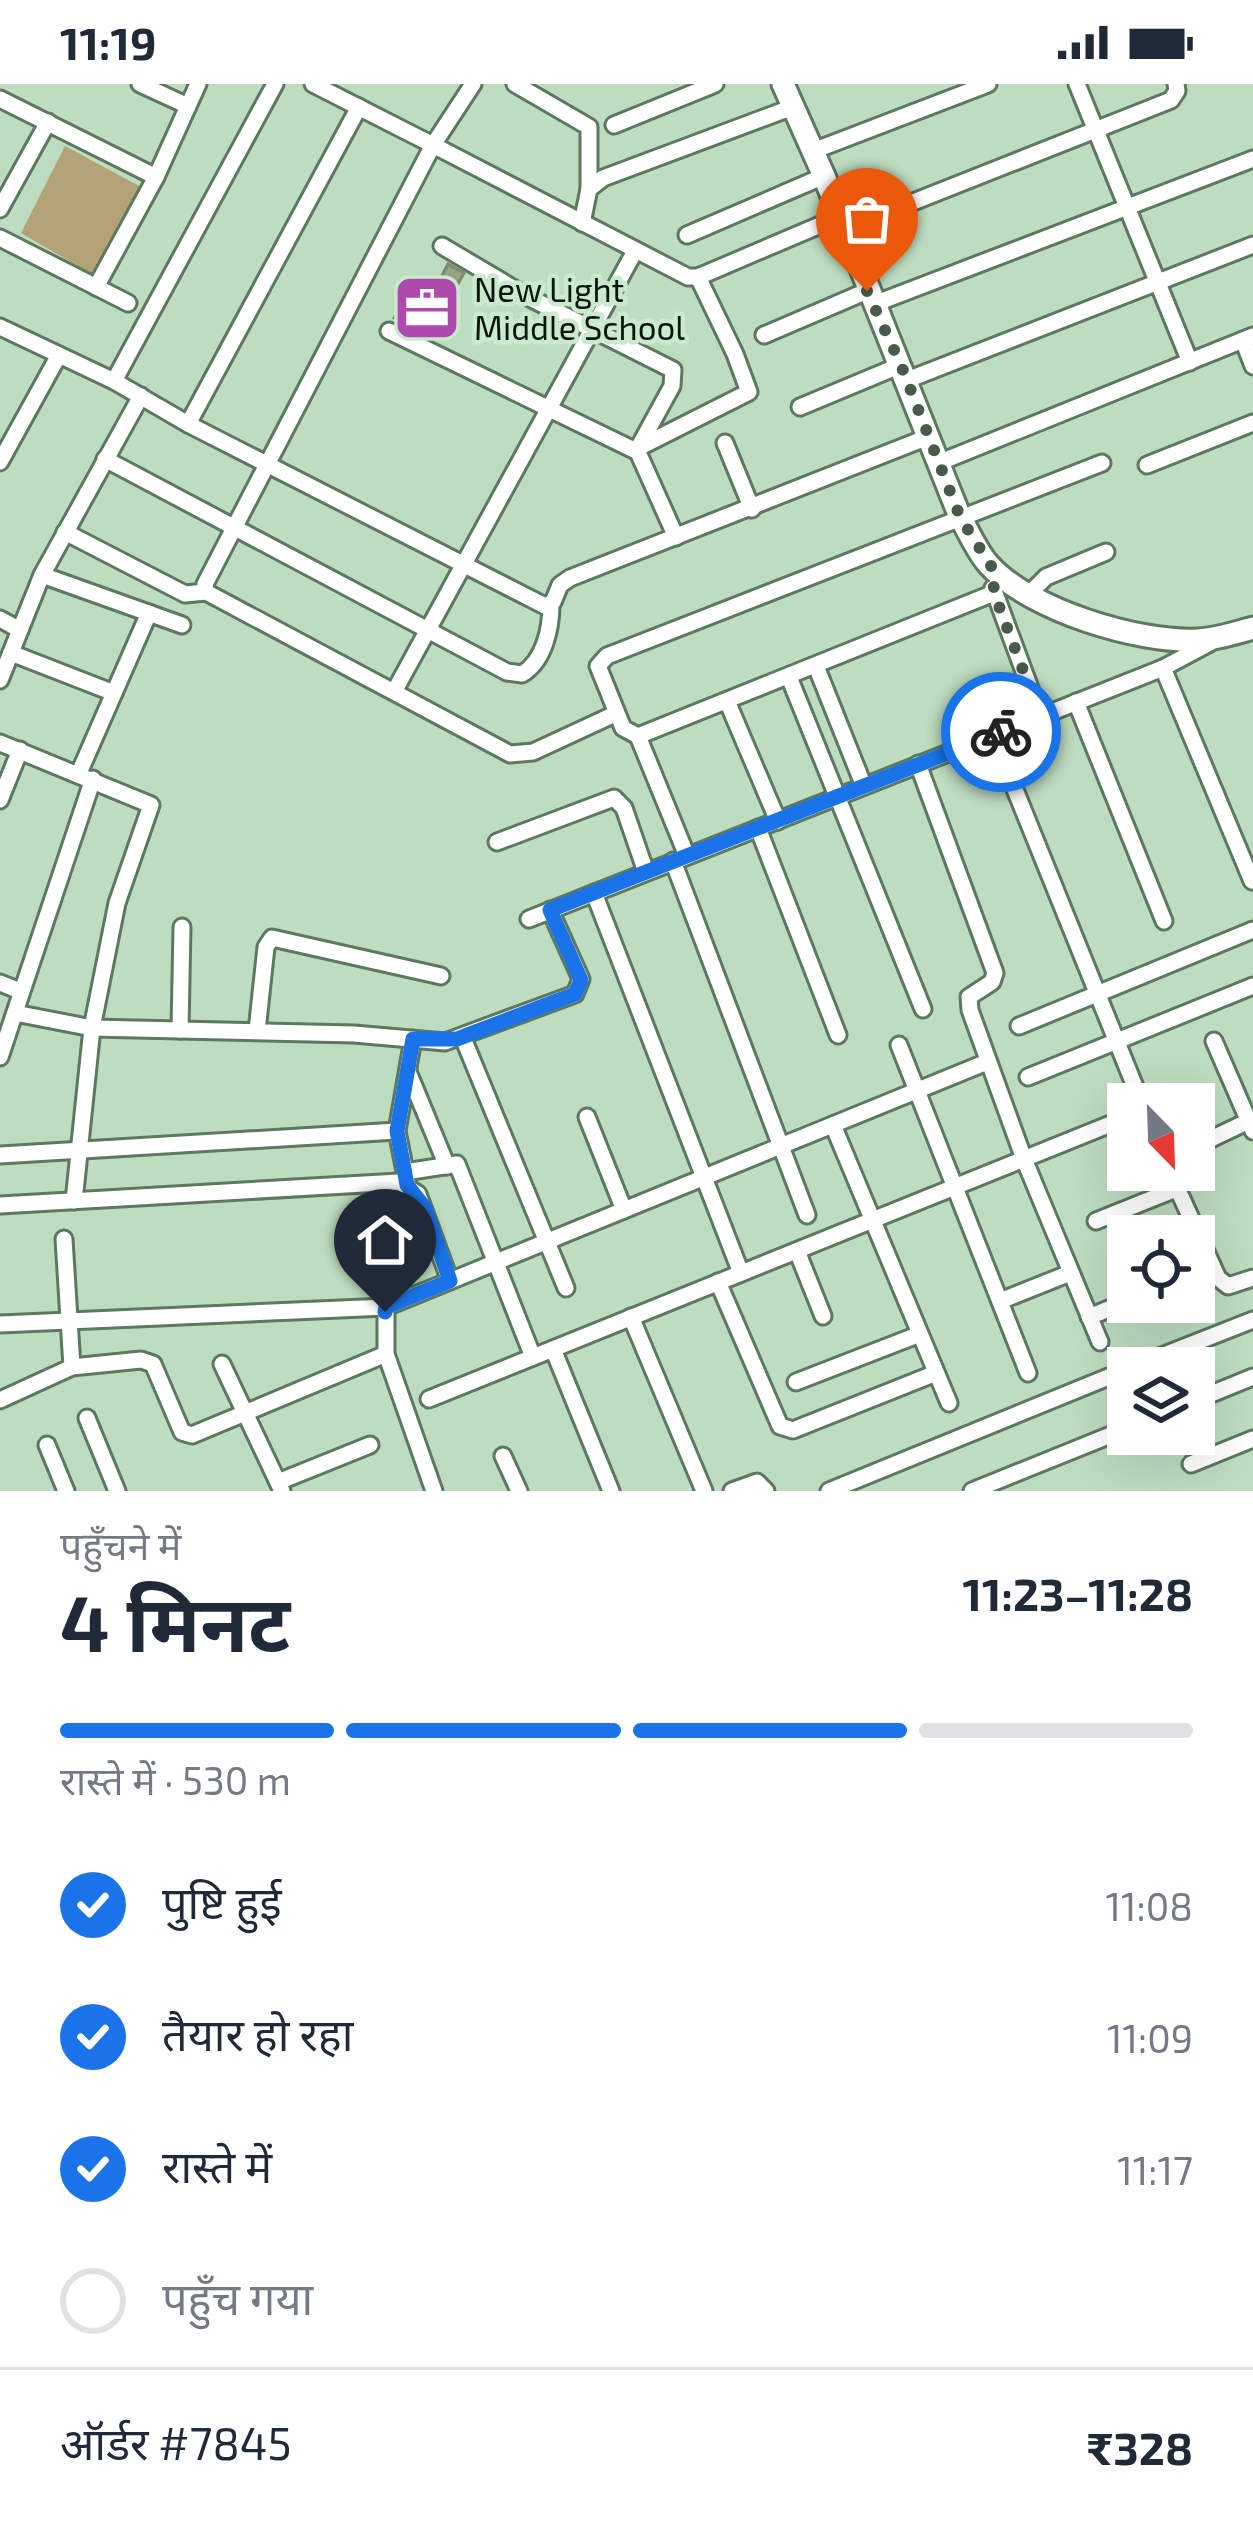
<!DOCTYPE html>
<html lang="hi">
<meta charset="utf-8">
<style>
:root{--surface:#fff;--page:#f2f2f3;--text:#1f2937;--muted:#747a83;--line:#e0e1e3;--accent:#1a73e8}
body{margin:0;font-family:"Exo 2","Noto Sans Devanagari",sans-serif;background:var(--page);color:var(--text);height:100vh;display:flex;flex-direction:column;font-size:45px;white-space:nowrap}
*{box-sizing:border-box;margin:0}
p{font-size:39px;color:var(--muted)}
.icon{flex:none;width:66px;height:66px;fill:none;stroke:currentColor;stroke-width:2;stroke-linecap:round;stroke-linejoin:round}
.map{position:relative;height:1407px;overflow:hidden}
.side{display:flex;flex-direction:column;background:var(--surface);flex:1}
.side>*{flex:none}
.needle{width:78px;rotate:157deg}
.tools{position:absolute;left:1107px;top:999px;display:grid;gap:24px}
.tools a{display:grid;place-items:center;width:108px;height:108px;border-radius:0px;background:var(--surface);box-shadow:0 12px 48px #0002;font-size:60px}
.pin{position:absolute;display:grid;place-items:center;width:102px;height:102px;color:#fff;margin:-123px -51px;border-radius:50% 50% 50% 0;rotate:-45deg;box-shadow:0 0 12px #0007}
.pin .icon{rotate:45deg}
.courier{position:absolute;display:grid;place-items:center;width:120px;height:120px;margin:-60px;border:9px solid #1a73e8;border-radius:50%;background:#fff;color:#222;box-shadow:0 3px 15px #0007}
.head em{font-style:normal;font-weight:700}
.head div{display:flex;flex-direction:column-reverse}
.head{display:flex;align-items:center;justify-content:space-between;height:204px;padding:0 60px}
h1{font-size:78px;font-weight:700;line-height:90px}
.bar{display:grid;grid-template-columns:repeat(4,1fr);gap:18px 12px;align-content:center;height:144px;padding:0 60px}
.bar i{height:15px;border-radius:9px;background:var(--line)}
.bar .active{background:var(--accent)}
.bar p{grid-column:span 4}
.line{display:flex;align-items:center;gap:30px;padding:0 60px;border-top:3px solid var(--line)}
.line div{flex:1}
ol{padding:0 60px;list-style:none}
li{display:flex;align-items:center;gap:36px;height:132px}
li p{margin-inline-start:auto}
li .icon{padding:12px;border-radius:50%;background:var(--accent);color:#fff;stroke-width:4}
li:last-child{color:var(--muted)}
li i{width:66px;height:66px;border:6px solid var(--line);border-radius:50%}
.status{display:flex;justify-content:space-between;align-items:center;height:84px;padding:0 60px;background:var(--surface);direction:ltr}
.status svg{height:33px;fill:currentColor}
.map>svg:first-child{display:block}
.green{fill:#b4a277}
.building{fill:#95a583;stroke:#7b8a6a;stroke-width:3}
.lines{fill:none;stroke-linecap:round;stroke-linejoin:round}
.street-casing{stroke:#5c785f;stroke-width:21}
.secondary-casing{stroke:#5c785f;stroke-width:27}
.street{stroke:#fff;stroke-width:15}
.secondary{stroke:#fff;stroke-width:21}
.done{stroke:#485a4a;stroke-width:12;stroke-dasharray:0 21.6}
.route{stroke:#1a73e8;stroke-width:15}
.labels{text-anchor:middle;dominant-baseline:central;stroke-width:9;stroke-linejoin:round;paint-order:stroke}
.poi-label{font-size:33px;fill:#09140a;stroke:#caeacd;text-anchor:start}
</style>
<div class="status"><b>11:19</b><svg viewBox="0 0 49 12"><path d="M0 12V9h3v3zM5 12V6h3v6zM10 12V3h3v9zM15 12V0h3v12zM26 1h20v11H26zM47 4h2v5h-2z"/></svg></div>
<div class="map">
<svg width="1253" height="1407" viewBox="0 0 1253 1407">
<rect width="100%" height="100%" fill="#bedcc0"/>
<polygon class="green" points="65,62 141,103 93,191 21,149"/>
<polygon class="building" points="448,180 464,189 429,252 394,234 413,200 432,210"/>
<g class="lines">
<defs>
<g id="street">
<polyline points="140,0 188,22"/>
<polyline points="473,0 433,61 688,193 698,193 839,133"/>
<polyline points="515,0 589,43 589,105"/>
<polyline points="1077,0 1190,278"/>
<polyline points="0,15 156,93"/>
<polyline points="614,41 715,0"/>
<polyline points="813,67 988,0"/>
<polyline points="0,125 48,38"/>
<polyline points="582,139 589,105 603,94 793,23"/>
<polyline points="845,145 1171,16 1177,7 1176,0"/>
<polyline points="687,151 824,92"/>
<polyline points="0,154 128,219"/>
<polyline points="442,162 528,213 673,286 672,302 637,366 676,453"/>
<polyline points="96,203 156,93 198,0"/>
<polyline points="874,220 1253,75"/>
<polyline points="0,243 114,297 188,340 545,522 553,518 560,501 570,494 928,353"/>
<polyline points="389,247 634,366 749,308 735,270 698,193"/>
<polyline points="764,251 867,207"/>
<polyline points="1243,256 1253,282"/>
<polyline points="907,296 1253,161"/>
<polyline points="114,297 275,0"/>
<polyline points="800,323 901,281"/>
<polyline points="188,340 359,23"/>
<polyline points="725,359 752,425"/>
<path d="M105 375 507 588 522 590C544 577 551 545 551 520"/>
<polyline points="0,378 59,271"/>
<polyline points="938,379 1253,252"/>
<polyline points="1147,381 1253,339"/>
<polyline points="65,448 185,510 206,508 510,670 533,668 615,630"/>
<polyline points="42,491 182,541"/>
<polyline points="993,504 1040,631"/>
<polyline points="206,508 205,500 433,61 313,0"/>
<polyline points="994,509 638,652 623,644 598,582 607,572 1102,379"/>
<polyline points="1029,510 1046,493 1106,468"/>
<polyline points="0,535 20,546"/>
<polyline points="11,569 114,609"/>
<polyline points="816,582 863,700"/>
<polyline points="1163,584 1252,797"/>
<polyline points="789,593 923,925"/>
<polyline points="0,596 42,491 141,312"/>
<polyline points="395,606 635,167"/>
<polyline points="727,617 778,737"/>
<polyline points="1076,618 1164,837"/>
<polyline points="993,651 1142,1020"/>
<polyline points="638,652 687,772"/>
<polyline points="0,659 151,721 117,819 92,944 74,1117"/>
<polyline points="918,680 995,889 992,898 969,913 970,926 1024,1075 1100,1258"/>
<polyline points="79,689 149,529"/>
<polyline points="0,716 20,666"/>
<polyline points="758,744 838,951"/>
<polyline points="497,758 614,714 624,724 646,788"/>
<polyline points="673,777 807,1131"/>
<polyline points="594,809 741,1189"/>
<polyline points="529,835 1163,584 1210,559"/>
<polyline points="0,899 20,907"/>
<polyline points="15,929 92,944 354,950 445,958 575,910 581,895 550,826"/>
<polyline points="1019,942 1253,846"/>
<polyline points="180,946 182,843"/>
<polyline points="257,947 266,863 272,854 441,892"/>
<polyline points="463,954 566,1204"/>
<polyline points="1214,957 1253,1047"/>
<polyline points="899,961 1028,1289"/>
<polyline points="0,973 93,695"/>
<polyline points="409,990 447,1082"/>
<polyline points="1028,993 1253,902"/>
<polyline points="587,1033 624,1126"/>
<polyline points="833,1041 949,1319"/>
<polyline points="1194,1063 1253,1035"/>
<polyline points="0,1071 397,1047"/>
<polyline points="1169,1086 1218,1194 1228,1202 1253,1194"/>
<polyline points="405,1088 457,1080 533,1273"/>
<polyline points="407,1098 397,1047 413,955"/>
<polyline points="0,1121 399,1098 418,1110 450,1197"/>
<polyline points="1096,1137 1176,1105"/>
<polyline points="797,1167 823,1232"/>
<polyline points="1194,1189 1212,1181"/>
<polyline points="718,1198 780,1342 793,1346 936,1289"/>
<polyline points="1000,1217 1070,1189"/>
<polyline points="386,1223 386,1270 434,1407"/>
<polyline points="631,1233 704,1407"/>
<polyline points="1089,1233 1128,1217"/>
<polyline points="0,1240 386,1223 987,978"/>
<polyline points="553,1265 611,1407"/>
<polyline points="222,1280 282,1407"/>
<polyline points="72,1283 141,1276 153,1280 182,1348 192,1351 386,1270"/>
<polyline points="1131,1284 1253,1236"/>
<polyline points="796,1298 920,1250"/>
<polyline points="429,1315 1128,1033"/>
<polyline points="0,1316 72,1283 64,1155"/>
<polyline points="1194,1317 1253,1293"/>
<polyline points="87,1334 117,1407"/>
<polyline points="47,1361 66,1407"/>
<polyline points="503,1372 519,1407"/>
<polyline points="1191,1380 1253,1355"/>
<polyline points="278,1398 370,1361"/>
<polyline points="732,1407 757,1398 766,1407"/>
<polyline points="829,1407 1128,1285"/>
<polyline points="972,1407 1128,1344"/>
</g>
<path id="secondary" d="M783 0 824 92 960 433C969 448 977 468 989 481 1030 526 1138 559 1198 556 1217 555 1235 549 1253 544"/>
</defs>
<use href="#street" class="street-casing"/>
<use href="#secondary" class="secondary-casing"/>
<use href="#street" class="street"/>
<use href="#secondary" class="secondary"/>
</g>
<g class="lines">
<polyline class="done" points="867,207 901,281 960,433 993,485 994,509 1040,631 1001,648"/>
<polyline class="route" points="385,1228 386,1223 450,1197 425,1124 407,1101 397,1047 413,955 457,955 575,910 581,896 550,826 1001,648"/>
</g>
<defs>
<symbol id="office-square" viewBox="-11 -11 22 22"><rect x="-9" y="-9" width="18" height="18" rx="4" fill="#ae49ae" stroke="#caeacd"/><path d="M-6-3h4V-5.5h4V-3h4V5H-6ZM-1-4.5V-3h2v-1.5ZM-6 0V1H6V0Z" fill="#fff"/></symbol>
</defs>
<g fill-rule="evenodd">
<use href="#office-square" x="389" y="186" width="76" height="76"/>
</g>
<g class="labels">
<g class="poi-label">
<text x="474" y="205">New Light<tspan x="474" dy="38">Middle School</tspan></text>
</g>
</g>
</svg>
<div class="tools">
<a><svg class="needle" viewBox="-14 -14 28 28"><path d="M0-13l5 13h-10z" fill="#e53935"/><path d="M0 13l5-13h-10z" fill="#747a83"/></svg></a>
<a><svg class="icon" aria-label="locate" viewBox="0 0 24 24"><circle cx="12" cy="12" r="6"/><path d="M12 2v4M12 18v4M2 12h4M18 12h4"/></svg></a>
<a><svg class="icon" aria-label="layers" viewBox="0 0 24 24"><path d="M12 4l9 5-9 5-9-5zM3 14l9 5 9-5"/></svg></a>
</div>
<div class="pin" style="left:867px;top:207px;background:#ea580c"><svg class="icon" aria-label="bag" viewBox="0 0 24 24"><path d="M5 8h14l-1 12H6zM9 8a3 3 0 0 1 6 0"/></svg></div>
<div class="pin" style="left:385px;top:1228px;background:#1f2937"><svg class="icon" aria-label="home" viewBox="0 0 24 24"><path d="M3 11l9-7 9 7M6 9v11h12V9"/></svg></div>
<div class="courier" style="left:1001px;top:648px"><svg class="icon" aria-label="bike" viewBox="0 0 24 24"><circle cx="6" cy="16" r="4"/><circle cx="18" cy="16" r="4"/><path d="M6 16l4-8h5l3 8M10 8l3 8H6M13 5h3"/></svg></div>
</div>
<section class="side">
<div class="head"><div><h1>4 मिनट</h1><p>पहुँचने में</p></div><em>11:23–11:28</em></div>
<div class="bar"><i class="active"></i><i class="active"></i><i class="active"></i><i></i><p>रास्ते में · 530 m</p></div>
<ol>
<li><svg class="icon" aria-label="check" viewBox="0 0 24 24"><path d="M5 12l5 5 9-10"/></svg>पुष्टि हुई<p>11:08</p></li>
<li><svg class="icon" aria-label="check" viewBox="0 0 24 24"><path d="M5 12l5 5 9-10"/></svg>तैयार हो रहा<p>11:09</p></li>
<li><svg class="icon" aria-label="check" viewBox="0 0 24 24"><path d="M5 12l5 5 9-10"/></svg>रास्ते में<p>11:17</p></li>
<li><i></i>पहुँच गया</li>
</ol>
<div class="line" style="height:156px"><div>ऑर्डर #7845</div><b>₹328</b></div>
</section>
